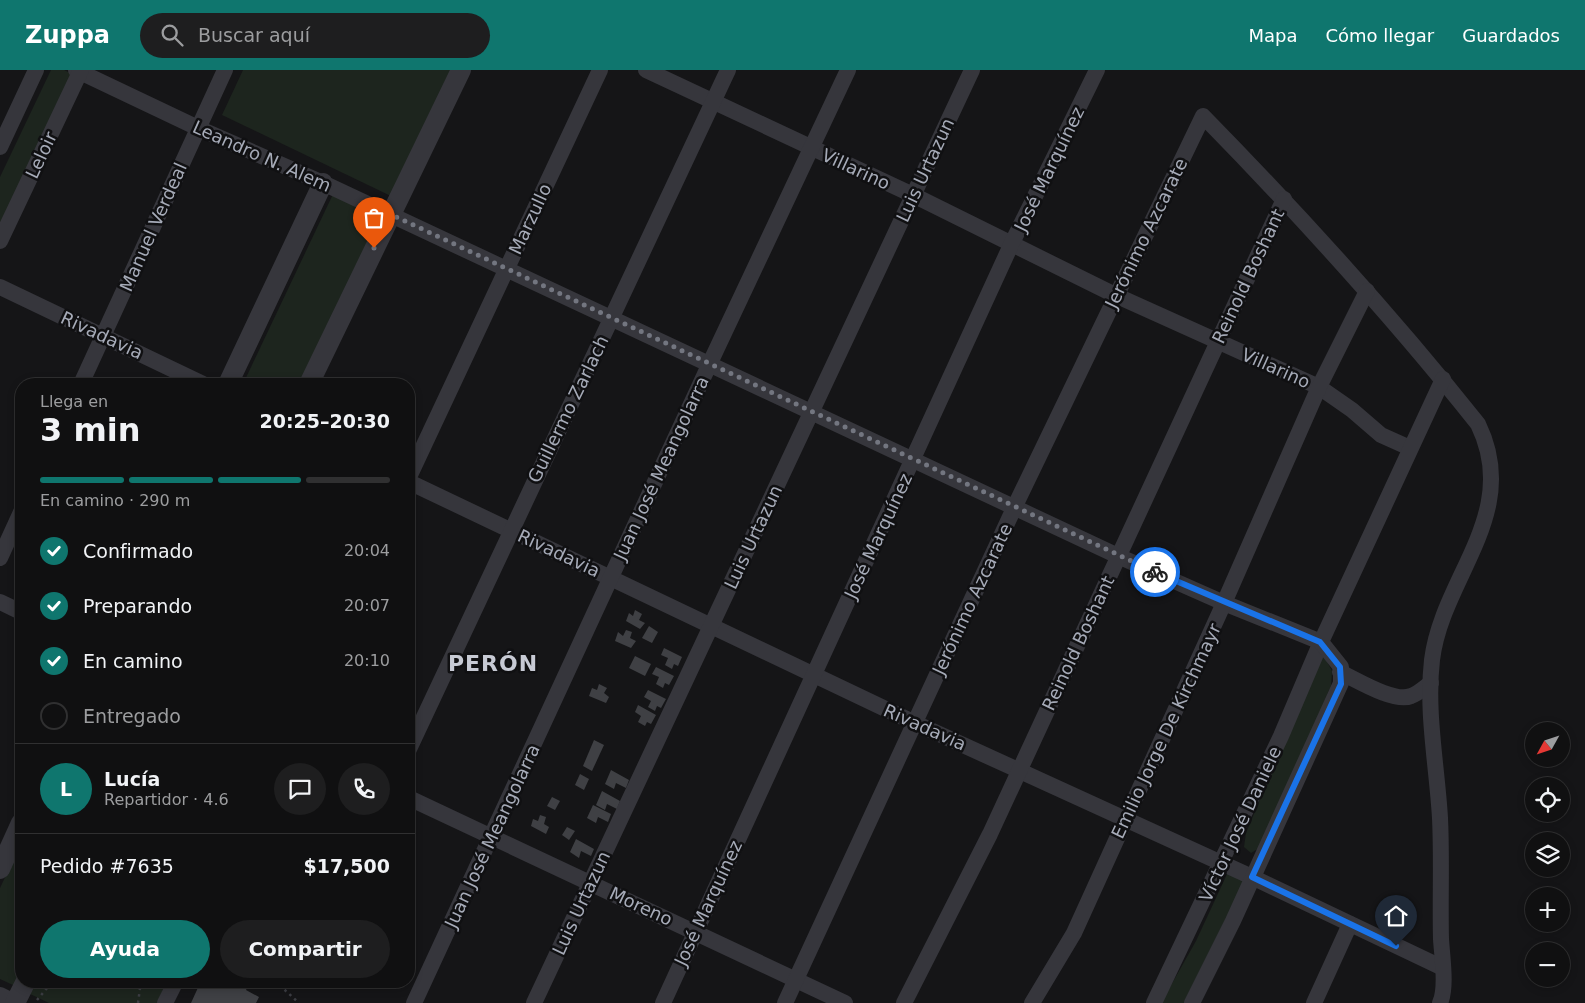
<!DOCTYPE html>
<html lang="es">
<meta charset="utf-8">
<style>
:root{--surface:#101011;--page:#1e1e1f;--text:#f1f3f6;--muted:#9c9d9f;--line:#303031;--accent:#0f766e}
body{margin:0;font-family:"DejaVu Sans",sans-serif;background:var(--page);color:var(--text);height:100vh;display:flex;flex-direction:column;font-size:19px;white-space:nowrap}
*{box-sizing:border-box;margin:0}
p{font-size:16px;color:var(--muted)}
.icon{flex:none;width:28px;height:28px;fill:none;stroke:currentColor;stroke-width:2;stroke-linecap:round;stroke-linejoin:round}
.map{position:relative;flex:1;overflow:hidden}
.details{position:absolute;left:15px;top:308px;width:400px;height:610px;display:flex;flex-direction:column;background:var(--surface);border-radius:20px;box-shadow:0 2px 8px #0003,0 0 0 1px var(--line)}
.details>*{flex:none}
.needle{width:32px;rotate:230deg}
.fabs{position:absolute;left:1525px;top:652px;display:grid;gap:10px}
.fabs a{display:grid;place-items:center;width:45px;height:45px;border-radius:50%;background:var(--surface);box-shadow:0 2px 8px #0003,0 0 0 1px var(--line);font-size:25px}
.pin{position:absolute;display:grid;place-items:center;width:42px;height:42px;color:#fff;margin:-51px -21px;border-radius:50% 50% 50% 0;rotate:-45deg;box-shadow:0 0 5px #0007}
.pin .icon{rotate:45deg}
.courier{position:absolute;display:grid;place-items:center;width:50px;height:50px;margin:-25px;border:4px solid #1a73e8;border-radius:50%;background:#fff;color:#222;box-shadow:0 1px 6px #0007}
.headline em{font-style:normal;font-weight:700}
.headline div{display:flex;flex-direction:column-reverse}
.headline{display:flex;align-items:center;justify-content:space-between;height:85px;padding:0 25px}
h1{font-size:32px;font-weight:700;line-height:38px}
.bar{display:grid;grid-template-columns:repeat(4,1fr);gap:8px 5px;align-content:center;height:60px;padding:0 25px}
.bar i{height:6px;border-radius:4px;background:var(--line)}
.bar .active{background:var(--accent)}
.bar p{grid-column:span 4}
.line{display:flex;align-items:center;gap:12px;padding:0 25px;border-top:1px solid var(--line)}
.line div{flex:1}
.round{display:grid;place-items:center;flex:none;width:52px;height:52px;border-radius:26px;background:var(--page)}
ol{padding:0 25px;list-style:none}
li{display:flex;align-items:center;gap:15px;height:55px}
li p{margin-inline-start:auto}
li .icon{padding:5px;border-radius:50%;background:var(--accent);color:#fff;stroke-width:4}
li:last-child{color:var(--muted)}
li i{width:28px;height:28px;border:2px solid var(--line);border-radius:50%}
.cta{display:flex;gap:10px;margin-top:auto;padding:10px 25px}
.cta a{flex:1;height:58px;border-radius:30px;background:var(--accent);color:#fff;font-size:20px;font-weight:700;line-height:58px;text-align:center}
.cta a+a{background:var(--page);color:var(--text)}
header{display:flex;align-items:center;gap:30px;box-sizing:border-box;height:70px;padding:0 25px;background:var(--accent);color:#fff}
header strong{font-size:24px}
nav{display:flex;gap:28px;margin-inline-start:auto;font-size:18px}
.search{width:350px;height:45px;background:var(--page);display:flex;align-items:center;gap:12px;box-sizing:border-box;padding:0 18px;border-radius:28px;color:var(--muted);font-size:19px}
.map>svg:first-child{display:block}
.green{fill:#1d251e}
.building{fill:#3f4044}
.lines{fill:none;stroke-linecap:round;stroke-linejoin:round}
.path{stroke:#3c3d43;stroke-width:2.5;stroke-dasharray:2.5 4;stroke-linecap:butt}
.minor{stroke:#36363c;stroke-width:16}
.tertiary{stroke:#36363c;stroke-width:20}
.done{stroke:#737680;stroke-width:5;stroke-dasharray:0 9}
.route{stroke:#1a73e8;stroke-width:6}
.labels{text-anchor:middle;dominant-baseline:central;stroke-width:5;stroke-linejoin:round;paint-order:stroke}
.street-label{font-size:18px;fill:#a6abb8;stroke:#101012}
.district-label{font-size:22px;font-weight:bold;letter-spacing:1px;fill:#c7cad4;stroke:#101012}
</style>
<header>
<strong>Zuppa</strong>
<div class="search"><svg class="icon" aria-label="search" viewBox="0 0 24 24"><circle cx="10" cy="10" r="6"/><path d="M15 15l6 6"/></svg>Buscar aquí</div>
<nav><a>Mapa</a><a>Cómo llegar</a><a>Guardados</a></nav>
</header>
<div class="map">
<svg width="1585" height="933" viewBox="0 0 1585 933">
<rect width="100%" height="100%" fill="#151517"/>
<g class="green">
<polygon points="51,0 64,0 74,5 0,160 0,107"/>
<polygon points="243,0 453,0 393,127 222,45"/>
<polygon points="334,122 384,146 305,314 243,314"/>
<polygon points="1324,586 1332,601 1331,616 1261,777 1251,783 1244,777 1246,763 1314,600"/>
<polygon points="21,774 21,902 15,916 0,909 0,818"/>
<polygon points="1228,802 1247,809 1186,933 1161,933 1196,871"/>
<polygon points="33,911 167,911 157,933 49,933 28,923"/>
</g>
<g class="building">
<polygon points="635,540 642,544 639,550 645,553 640,559 626,551 629,543 633,546"/>
<polygon points="649,556 658,562 652,573 642,568"/>
<polygon points="626,560 632,562 630,568 636,571 631,578 615,571 618,562 623,566"/>
<polygon points="664,578 682,587 678,596 674,594 672,599 665,595 668,588 661,585"/>
<polygon points="635,586 651,594 645,606 629,598"/>
<polygon points="656,597 674,606 669,615 665,613 663,618 656,614 659,607 652,604"/>
<polygon points="599,614 607,618 604,623 609,627 606,633 589,626 592,618 597,620"/>
<polygon points="648,620 666,629 661,638 657,636 655,641 648,637 651,631 644,627"/>
<polygon points="638,635 656,645 651,654 647,652 645,656 638,652 641,646 635,642"/>
<polygon points="594,670 604,675 592,701 583,696"/>
<polygon points="611,700 629,710 626,718 616,713 614,719 605,714"/>
<polygon points="580,704 589,709 584,720 575,715"/>
<polygon points="602,721 620,731 617,739 607,734 605,740 596,735"/>
<polygon points="552,727 560,731 555,740 547,736"/>
<polygon points="593,735 611,744 608,752 598,747 596,753 587,748"/>
<polygon points="540,745 546,747 544,754 549,757 546,764 531,756 533,749 538,751"/>
<polygon points="567,757 575,761 569,770 562,765"/>
<polygon points="576,769 594,779 591,786 581,781 579,788 570,782"/>
<polygon points="201,911 250,911 246,920 259,927 256,933 191,933"/>
</g>
<g class="lines">
<g class="path">
<polyline points="275,911 299,933"/>
<polyline points="37,930 53,911"/>
<polyline points="138,933 141,911"/>
</g>
<g class="minor">
<polyline points="76,0 198,58 323,113 1118,486 1224,533 1321,572 1281,666 1154,933"/>
<polyline points="646,0 913,125 1115,225 1319,317 1352,340 1381,365 1410,378"/>
<polyline points="0,77 36,0"/>
<polyline points="0,171 81,0"/>
<polyline points="0,217 203,314"/>
<polyline points="81,314 225,0"/>
<polyline points="409,407 600,0"/>
<polyline points="409,412 915,653 1252,807 1443,898"/>
<polyline points="0,488 21,442"/>
<polyline points="0,532 21,542"/>
<path d="M1340 602C1357 610 1394 633 1411 626 1418 624 1425 617 1431 613"/>
<polyline points="409,679 728,0"/>
<polyline points="409,728 845,933"/>
<polyline points="0,925 16,933"/>
<polyline points="165,933 176,911"/>
<polyline points="414,933 710,293 848,0"/>
<polyline points="534,933 972,0"/>
<polyline points="663,933 1011,175 1097,0"/>
<path d="M785 933 1015 436 1203 46C1300 145 1392 246 1478 354 1522 444 1442 507 1432 590 1426 642 1437 696 1440 748 1442 789 1440 829 1441 869 1442 886 1447 918 1440 933"/>
<polyline points="904,933 990,764 1284,129"/>
<polyline points="1032,933 1074,863 1224,533 1319,317 1367,221"/>
<polyline points="1192,933 1233,851 1341,613 1341,597 1321,572 1443,309"/>
<polyline points="1314,933 1350,854"/>
</g>
<g class="tertiary">
<polyline points="228,314 323,113"/>
<polyline points="309,314 461,0"/>
<polyline points="0,799 21,753"/>
<polyline points="15,933 26,911"/>
</g>
</g>
<g class="lines">
<polyline class="done" points="374,178 390,144 1155,502"/>
<polyline class="route" points="1155,502 1320,572 1340,597 1341,614 1252,807 1396,876"/>
</g>
<g class="labels">
<g class="street-label">
<text transform="translate(41 85) rotate(-65)">Leloir</text>
<text transform="translate(262 86) rotate(24)">Leandro N. Alem</text>
<text transform="translate(856 99) rotate(25)">Villarino</text>
<text transform="translate(1049 99) rotate(-64)">José Marquínez</text>
<text transform="translate(925 100) rotate(-65)">Luis Urtazun</text>
<text transform="translate(530 149) rotate(-65)">Marzullo</text>
<text transform="translate(153 157) rotate(-66)">Manuel Verdeal</text>
<text transform="translate(1146 163) rotate(-64)">Jerónimo Azcarate</text>
<text transform="translate(1248 206) rotate(-65)">Reinold Boshant</text>
<text transform="translate(102 265) rotate(25)">Rivadavia</text>
<text transform="translate(1276 298) rotate(24)">Villarino</text>
<text transform="translate(568 339) rotate(-64)">Guillermo Zarlach</text>
<text transform="translate(661 398) rotate(-65)">Juan José Meangolarra</text>
<text transform="translate(878 466) rotate(-65)">José Marquínez</text>
<text transform="translate(753 467) rotate(-65)">Luis Urtazun</text>
<text transform="translate(559 483) rotate(25)">Rivadavia</text>
<text transform="translate(972 529) rotate(-65)">Jerónimo Azcarate</text>
<text transform="translate(1078 573) rotate(-65)">Reinold Boshant</text>
<text transform="translate(925 657) rotate(24)">Rivadavia</text>
<text transform="translate(1166 661) rotate(-65)">Emilio Jorge De Kirchmayr</text>
<text transform="translate(1240 754) rotate(-65)">Víctor José Daniele</text>
<text transform="translate(492 766) rotate(-65)">Juan José Meangolarra</text>
<text transform="translate(581 833) rotate(-65)">Luis Urtazun</text>
<text transform="translate(708 833) rotate(-65)">José Marquínez</text>
<text transform="translate(641 836) rotate(25)">Moreno</text>
</g>
<g class="district-label">
<text x="493" y="593">PERÓN</text>
</g>
</g>
</svg>
<div class="fabs">
<a><svg class="needle" viewBox="-14 -14 28 28"><path d="M0-13l5 13h-10z" fill="#e53935"/><path d="M0 13l5-13h-10z" fill="#9c9d9f"/></svg></a>
<a><svg class="icon" aria-label="locate" viewBox="0 0 24 24"><circle cx="12" cy="12" r="6"/><path d="M12 2v4M12 18v4M2 12h4M18 12h4"/></svg></a>
<a><svg class="icon" aria-label="layers" viewBox="0 0 24 24"><path d="M12 4l9 5-9 5-9-5zM3 14l9 5 9-5"/></svg></a>
<a>+</a>
<a>−</a>
</div>
<div class="pin" style="left:374px;top:178px;background:#ea580c"><svg class="icon" aria-label="bag" viewBox="0 0 24 24"><path d="M5 8h14l-1 12H6zM9 8a3 3 0 0 1 6 0"/></svg></div>
<div class="pin" style="left:1396px;top:876px;background:#1f2937"><svg class="icon" aria-label="home" viewBox="0 0 24 24"><path d="M3 11l9-7 9 7M6 9v11h12V9"/></svg></div>
<div class="courier" style="left:1155px;top:502px"><svg class="icon" aria-label="bike" viewBox="0 0 24 24"><circle cx="6" cy="16" r="4"/><circle cx="18" cy="16" r="4"/><path d="M6 16l4-8h5l3 8M10 8l3 8H6M13 5h3"/></svg></div>
<section class="details">
<div class="headline"><div><h1>3 min</h1><p>Llega en</p></div><em>20:25–20:30</em></div>
<div class="bar"><i class="active"></i><i class="active"></i><i class="active"></i><i></i><p>En camino · 290 m</p></div>
<ol>
<li><svg class="icon" aria-label="check" viewBox="0 0 24 24"><path d="M5 12l5 5 9-10"/></svg>Confirmado<p>20:04</p></li>
<li><svg class="icon" aria-label="check" viewBox="0 0 24 24"><path d="M5 12l5 5 9-10"/></svg>Preparando<p>20:07</p></li>
<li><svg class="icon" aria-label="check" viewBox="0 0 24 24"><path d="M5 12l5 5 9-10"/></svg>En camino<p>20:10</p></li>
<li><i></i>Entregado</li>
</ol>
<div class="line" style="height:90px"><b class="round" style="background:var(--accent);color:#fff">L</b><div><b>Lucía</b><p>Repartidor · 4.6</p></div><a class="round"><svg class="icon" aria-label="chat" viewBox="0 0 24 24"><path d="M4 5h16v11H9l-5 4z"/></svg></a><a class="round"><svg class="icon" aria-label="phone" viewBox="0 0 24 24"><path d="M5 4h4l2 5-3 2q2 4 5 5l2-3 5 2v4C11 20 4 13 5 4z"/></svg></a></div>
<div class="line" style="height:65px"><div>Pedido #7635</div><b>$17,500</b></div>
<div class="cta"><a>Ayuda</a><a>Compartir</a></div>
</section>
</div>
